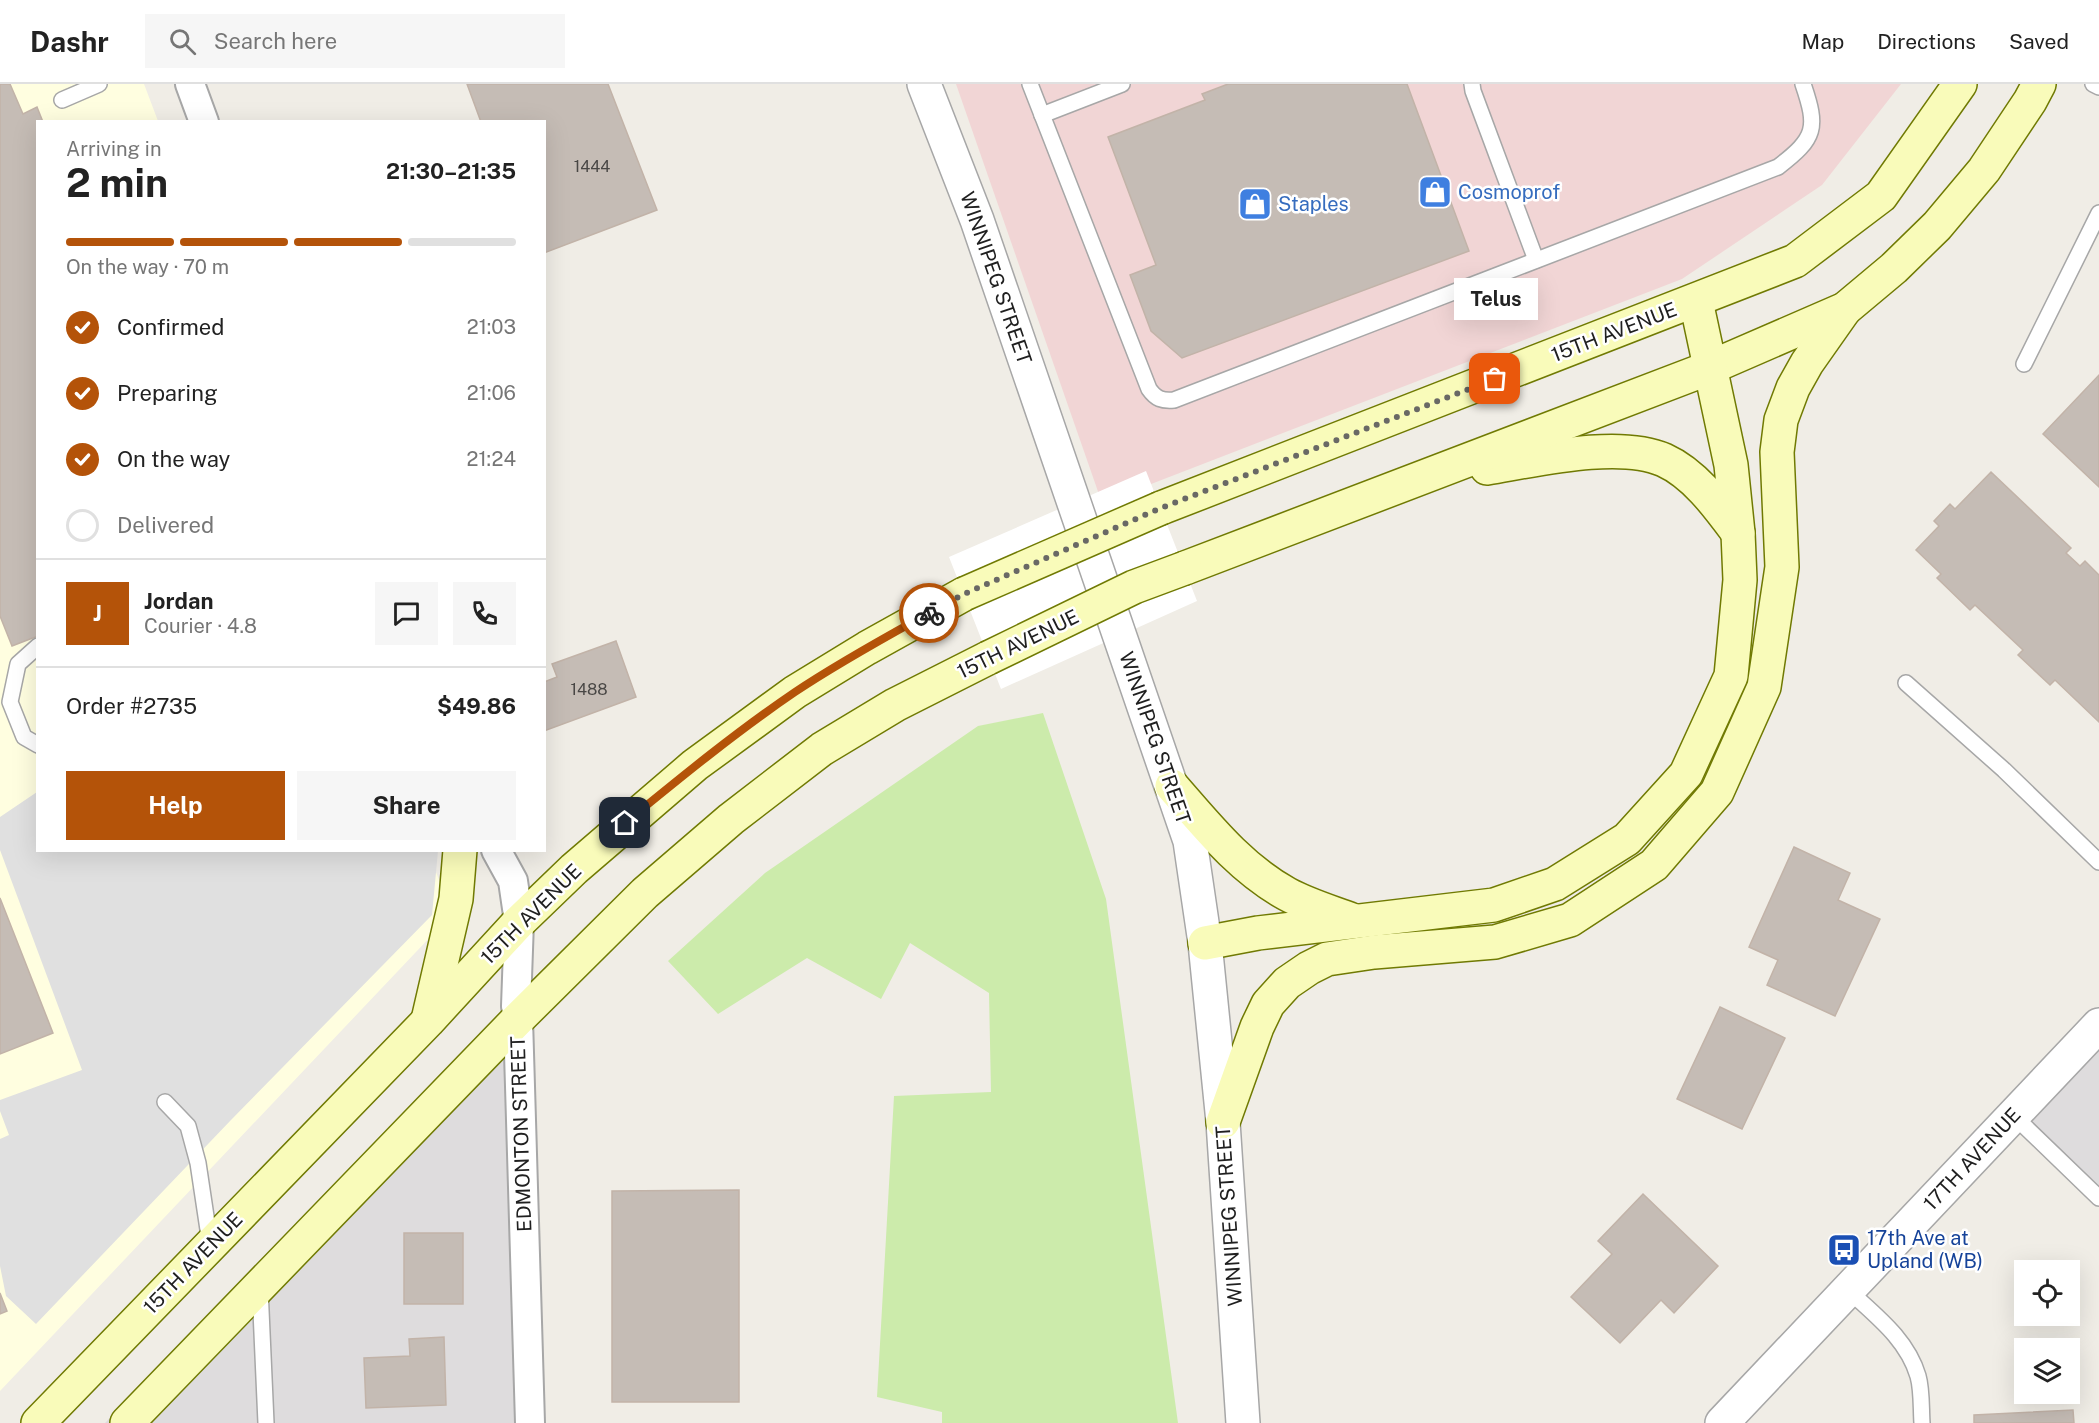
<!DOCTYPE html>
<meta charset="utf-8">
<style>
:root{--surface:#fff;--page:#f6f6f6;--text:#222;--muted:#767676;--line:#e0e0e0;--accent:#b45309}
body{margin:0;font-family:"Public Sans",sans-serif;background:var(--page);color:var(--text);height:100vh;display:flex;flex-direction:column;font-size:22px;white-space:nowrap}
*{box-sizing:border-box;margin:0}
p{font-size:20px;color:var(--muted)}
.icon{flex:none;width:33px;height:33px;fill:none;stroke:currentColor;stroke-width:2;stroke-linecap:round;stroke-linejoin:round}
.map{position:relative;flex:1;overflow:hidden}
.panel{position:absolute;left:36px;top:36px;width:510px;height:732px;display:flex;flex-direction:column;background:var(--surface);border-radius:0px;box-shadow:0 6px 24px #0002}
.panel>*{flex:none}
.tools{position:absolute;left:2014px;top:1176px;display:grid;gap:12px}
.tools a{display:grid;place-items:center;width:66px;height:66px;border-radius:0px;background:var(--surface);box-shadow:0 6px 24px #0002;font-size:30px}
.pin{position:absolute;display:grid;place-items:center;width:51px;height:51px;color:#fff;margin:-26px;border-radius:12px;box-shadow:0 3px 9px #0006}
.courier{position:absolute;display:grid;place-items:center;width:60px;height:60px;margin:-30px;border:4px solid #b45309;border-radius:50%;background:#fff;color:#222;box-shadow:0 2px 8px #0007}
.bubble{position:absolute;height:42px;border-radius:0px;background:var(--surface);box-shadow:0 6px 24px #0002;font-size:20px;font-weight:700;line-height:42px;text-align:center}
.overview em{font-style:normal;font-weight:700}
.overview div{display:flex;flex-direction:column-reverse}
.overview{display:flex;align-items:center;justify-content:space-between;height:102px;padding:0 30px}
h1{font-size:39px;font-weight:700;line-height:45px}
.bar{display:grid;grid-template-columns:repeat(4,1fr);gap:9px 6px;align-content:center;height:72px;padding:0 30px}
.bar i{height:8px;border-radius:4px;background:var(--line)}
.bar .on{background:var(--accent)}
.bar p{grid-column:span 4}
.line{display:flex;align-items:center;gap:15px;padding:0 30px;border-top:2px solid var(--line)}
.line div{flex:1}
.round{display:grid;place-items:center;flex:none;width:63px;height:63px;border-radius:0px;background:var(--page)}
ol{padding:0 30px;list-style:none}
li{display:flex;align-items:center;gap:18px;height:66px}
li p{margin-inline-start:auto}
li .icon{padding:6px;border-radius:50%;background:var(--accent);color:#fff;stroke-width:4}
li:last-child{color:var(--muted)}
li i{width:33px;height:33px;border:3px solid var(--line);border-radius:50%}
.primary-button{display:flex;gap:12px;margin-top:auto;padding:12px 30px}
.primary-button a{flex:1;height:69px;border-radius:0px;background:var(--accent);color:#fff;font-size:24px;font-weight:700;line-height:69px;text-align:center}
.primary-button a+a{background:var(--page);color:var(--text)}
header{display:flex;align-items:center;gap:36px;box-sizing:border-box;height:84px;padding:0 30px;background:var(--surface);border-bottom:2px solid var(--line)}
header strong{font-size:28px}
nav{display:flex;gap:33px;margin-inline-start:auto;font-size:21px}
.search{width:420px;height:54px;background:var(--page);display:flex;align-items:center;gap:15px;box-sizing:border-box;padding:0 21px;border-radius:0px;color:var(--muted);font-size:22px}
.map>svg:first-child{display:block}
.residential{fill:#dedcdd}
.commercial{fill:#f1d5d5}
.education{fill:#fffee0}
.grass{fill:#ccebab}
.parking{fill:#e0e0e0}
.pier{fill:#fff}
.building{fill:#c5bcb5;stroke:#c2b3a8;stroke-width:1.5}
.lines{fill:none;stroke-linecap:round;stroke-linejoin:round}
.service-casing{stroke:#a7a7a7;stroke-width:18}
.minor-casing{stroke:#a7a7a7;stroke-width:32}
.tertiary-casing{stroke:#a7a7a7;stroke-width:36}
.secondary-casing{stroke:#707a03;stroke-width:36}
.service{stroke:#fff;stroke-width:15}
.minor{stroke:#fff;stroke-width:28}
.tertiary{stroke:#fff;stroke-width:33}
.secondary{stroke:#f9fbba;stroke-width:33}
.secondary-bridge-casing{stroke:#707a03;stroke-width:36;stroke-linecap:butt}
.secondary-bridge{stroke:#f9fbba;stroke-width:33}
.done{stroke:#696865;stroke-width:6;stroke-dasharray:0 10.8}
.route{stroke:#b45309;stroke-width:8}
.labels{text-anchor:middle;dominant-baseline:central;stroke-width:5;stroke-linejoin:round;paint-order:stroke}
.number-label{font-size:16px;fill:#494745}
.shop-label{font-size:20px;fill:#366cbe;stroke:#fff;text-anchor:start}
.street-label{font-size:20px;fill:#202020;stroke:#fff}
.transit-label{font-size:20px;fill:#164399;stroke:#fff;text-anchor:start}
</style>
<header>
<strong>Dashr</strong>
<div class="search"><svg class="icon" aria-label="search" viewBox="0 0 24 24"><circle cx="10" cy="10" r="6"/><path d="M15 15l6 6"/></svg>Search here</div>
<nav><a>Map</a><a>Directions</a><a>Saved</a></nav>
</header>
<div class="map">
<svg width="2099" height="1339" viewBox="0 0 2099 1339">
<rect width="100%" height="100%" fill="#f0ede6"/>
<g class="residential">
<polygon points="2099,925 2099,1115 2002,1026"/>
<polygon points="505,929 519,1339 105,1339"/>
</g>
<polygon class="commercial" points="956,0 1901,0 1822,101 1682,195 1102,419"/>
<polygon class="education" points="0,0 144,0 158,37 38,38 38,766 428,767 452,830 0,1307"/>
<polygon class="grass" points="1043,629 1106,815 1178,1339 942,1339 942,1328 877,1313 894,1012 991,1008 989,909 910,859 881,915 807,874 718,930 668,877 765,789 978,642"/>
<polygon class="parking" points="37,708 38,766 438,767 432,831 231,1036 36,1240 6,1212 0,1182 0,1055 9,1051 0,1027 0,1016 82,986 0,766 0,733"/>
<polygon class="pier" points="1146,387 1197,517 1001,605 949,473"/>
<g class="building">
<polygon points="0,0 10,0 23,30 37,23 43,38 38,38 38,552 12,562 0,532"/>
<polygon points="467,0 608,0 657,126 544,169 544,38 481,38"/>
<polygon points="1228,0 1407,0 1469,167 1182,274 1151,247 1130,191 1156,181 1108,53 1205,16 1202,10"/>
<polygon points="2099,291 2099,403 2043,350"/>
<polygon points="1991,388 2071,464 2066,469 2080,482 2085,477 2099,491 2099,638 2055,596 2050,601 2018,571 2023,566 1975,521 1970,526 1937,494 1941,490 1916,466 1939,442 1934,437 1950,420 1955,425"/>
<polygon points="616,557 636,613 544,647 544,598 557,593 552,580"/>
<polygon points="1794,763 1850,789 1838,816 1880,835 1835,932 1767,901 1778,876 1749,863"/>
<polygon points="0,814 53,949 0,970"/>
<polygon points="1720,923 1785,954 1742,1045 1677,1015"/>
<polygon points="739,1106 739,1318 612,1318 612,1107"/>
<polygon points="1643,1110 1718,1182 1674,1229 1661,1216 1620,1259 1571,1213 1612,1170 1598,1157"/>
<rect x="404" y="1149" width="59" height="71"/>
<polygon points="0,1209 7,1227 0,1230"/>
<polygon points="444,1253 446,1321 366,1324 364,1274 410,1272 409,1255"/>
<polygon points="2073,1326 2074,1339 1974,1339 1974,1331"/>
</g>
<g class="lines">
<defs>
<g id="service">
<path d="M1030 0 1149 305C1156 315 1162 317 1174 316L1778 83C1816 54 1818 44 1803 0"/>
<polyline points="1472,0 1473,7 1536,176"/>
<polyline points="2093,0 2099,3"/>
<polyline points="62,16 99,0"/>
<polyline points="1042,31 1122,0"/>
<polyline points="2024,280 2099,129"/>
<polyline points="38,562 18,580 10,618 24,653 38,661"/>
<polyline points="1906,599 2004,686 2099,778"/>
<polyline points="165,1018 188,1042 198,1079 210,1159"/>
<polyline points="2013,1031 2099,1114"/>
<polyline points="260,1204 266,1339"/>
<path d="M1848 1206C1876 1232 1907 1255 1918 1292 1922 1306 1921 1324 1922 1339"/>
</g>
<g id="minor">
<polyline points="190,0 204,38"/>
<polyline points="496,766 513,797 519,838 516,922 518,935 530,1339"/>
</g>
<g id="tertiary">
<polyline points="924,0 977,136 1190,757 1205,859 1223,1038 1243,1339"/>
<polyline points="1722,1339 2099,941"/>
</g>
<g id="secondary">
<path d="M1487 384C1535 376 1619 356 1664 376 1695 390 1718 422 1738 449"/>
<polyline points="1161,424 1795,177 1881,112 1960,0"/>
<polyline points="1185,484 1709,284 1845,225 1894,184 1937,142 1984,86 2030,17 2039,0"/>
<path d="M1172 702C1207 742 1240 784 1287 810 1307 821 1331 828 1352 836"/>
<polyline points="1205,859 1258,849 1494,821 1555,800 1627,755 1686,690 1731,592 1740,496 1738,449 1731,381 1696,217"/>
<polyline points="428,936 456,815 460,766"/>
<polyline points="1223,1038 1257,943 1268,920 1287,899 1309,884 1327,875 1374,868 1495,858 1570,836 1654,781 1717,708 1764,603 1782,483 1777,368 1781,336 1793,304 1807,279 1845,225"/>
<polyline points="38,1339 428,937 519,838 574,785 695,681 795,608 867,564 964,510"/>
<polyline points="127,1339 518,935 645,809 731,735 822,665 895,621 988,574"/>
</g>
</defs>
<use href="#service" class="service-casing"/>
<use href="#minor" class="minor-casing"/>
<use href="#tertiary" class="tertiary-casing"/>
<use href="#secondary" class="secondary-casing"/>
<use href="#service" class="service"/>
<use href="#minor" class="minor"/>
<use href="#tertiary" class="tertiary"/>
<use href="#secondary" class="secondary"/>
<defs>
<g id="secondary-bridge">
<polyline points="964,510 1161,424"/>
<polyline points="988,574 1134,503 1185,484"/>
</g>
</defs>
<use href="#secondary-bridge" class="secondary-bridge-casing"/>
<use href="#secondary-bridge" class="secondary-bridge"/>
</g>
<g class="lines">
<polyline class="done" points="929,529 964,510 1161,424 1495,295"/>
<path class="route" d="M625 739C680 694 736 648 795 608 838 579 884 554 929 529"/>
</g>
<defs>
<symbol id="shop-square" viewBox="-11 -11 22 22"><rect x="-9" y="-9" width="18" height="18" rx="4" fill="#3f7fe0" stroke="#fff"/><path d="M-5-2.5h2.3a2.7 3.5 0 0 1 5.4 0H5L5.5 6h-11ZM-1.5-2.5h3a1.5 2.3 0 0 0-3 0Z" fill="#fff"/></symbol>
<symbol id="bus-square" viewBox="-11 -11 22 22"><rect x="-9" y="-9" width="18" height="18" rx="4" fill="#1a4fb4" stroke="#fff"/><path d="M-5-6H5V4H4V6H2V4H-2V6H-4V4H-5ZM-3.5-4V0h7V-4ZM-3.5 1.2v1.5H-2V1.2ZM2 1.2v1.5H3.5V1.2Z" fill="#fff"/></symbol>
</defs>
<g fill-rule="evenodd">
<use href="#shop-square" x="1416" y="89" width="38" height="38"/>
<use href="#shop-square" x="1236" y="101" width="38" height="38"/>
<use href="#bus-square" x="1825" y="1147" width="38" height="38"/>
</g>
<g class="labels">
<g class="number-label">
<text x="592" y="82">1444</text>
<text x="589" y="605">1488</text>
</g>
<g class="shop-label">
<text x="1458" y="108">Cosmoprof</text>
<text x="1278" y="120">Staples</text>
</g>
<g class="street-label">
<text transform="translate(996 194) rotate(71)">WINNIPEG STREET</text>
<text transform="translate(1614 248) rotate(-21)">15TH AVENUE</text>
<text transform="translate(1018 560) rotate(-26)">15TH AVENUE</text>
<text transform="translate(1155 654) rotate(71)">WINNIPEG STREET</text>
<text transform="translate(531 830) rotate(-45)">15TH AVENUE</text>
<text transform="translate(521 1050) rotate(-92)">EDMONTON STREET</text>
<text transform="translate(1972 1075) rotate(-47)">17TH AVENUE</text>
<text transform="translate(1229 1132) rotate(-94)">WINNIPEG STREET</text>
<text transform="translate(193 1179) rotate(-46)">15TH AVENUE</text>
</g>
<g class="transit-label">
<text x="1867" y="1154">17th Ave at<tspan x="1867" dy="23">Upland (WB)</tspan></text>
</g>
</g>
</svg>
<div class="tools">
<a><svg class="icon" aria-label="locate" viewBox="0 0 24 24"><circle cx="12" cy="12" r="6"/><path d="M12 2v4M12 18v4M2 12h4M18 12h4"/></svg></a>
<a><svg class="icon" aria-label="layers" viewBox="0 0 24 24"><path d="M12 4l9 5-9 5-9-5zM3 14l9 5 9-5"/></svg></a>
</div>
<div class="pin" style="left:1495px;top:295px;background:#ea580c"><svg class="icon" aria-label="bag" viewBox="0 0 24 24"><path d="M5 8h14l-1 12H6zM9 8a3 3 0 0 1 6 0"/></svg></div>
<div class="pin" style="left:625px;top:739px;background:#1f2937"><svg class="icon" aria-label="home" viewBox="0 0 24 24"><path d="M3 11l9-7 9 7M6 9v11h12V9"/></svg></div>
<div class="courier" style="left:929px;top:529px"><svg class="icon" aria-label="bike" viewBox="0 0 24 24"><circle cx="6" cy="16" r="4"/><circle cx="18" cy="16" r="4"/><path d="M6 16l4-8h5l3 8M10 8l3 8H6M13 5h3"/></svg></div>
<div class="bubble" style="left:1454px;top:194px;width:84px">Telus</div>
<section class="panel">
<div class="overview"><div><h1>2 min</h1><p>Arriving in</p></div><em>21:30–21:35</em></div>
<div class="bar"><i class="on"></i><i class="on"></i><i class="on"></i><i></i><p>On the way · 70 m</p></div>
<ol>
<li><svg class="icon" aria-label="check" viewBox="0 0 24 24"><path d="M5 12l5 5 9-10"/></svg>Confirmed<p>21:03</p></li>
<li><svg class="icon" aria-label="check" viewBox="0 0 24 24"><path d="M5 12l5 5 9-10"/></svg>Preparing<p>21:06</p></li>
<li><svg class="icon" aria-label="check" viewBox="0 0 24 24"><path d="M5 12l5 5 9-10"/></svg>On the way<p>21:24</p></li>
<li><i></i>Delivered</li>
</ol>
<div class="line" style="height:108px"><b class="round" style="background:var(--accent);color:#fff">J</b><div><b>Jordan</b><p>Courier · 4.8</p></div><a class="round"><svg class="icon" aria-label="chat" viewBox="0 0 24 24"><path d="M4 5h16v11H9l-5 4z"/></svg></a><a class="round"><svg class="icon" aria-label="phone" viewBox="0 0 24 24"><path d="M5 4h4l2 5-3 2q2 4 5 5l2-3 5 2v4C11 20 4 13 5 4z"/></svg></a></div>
<div class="line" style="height:78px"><div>Order #2735</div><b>$49.86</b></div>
<div class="primary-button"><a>Help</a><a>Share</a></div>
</section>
</div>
